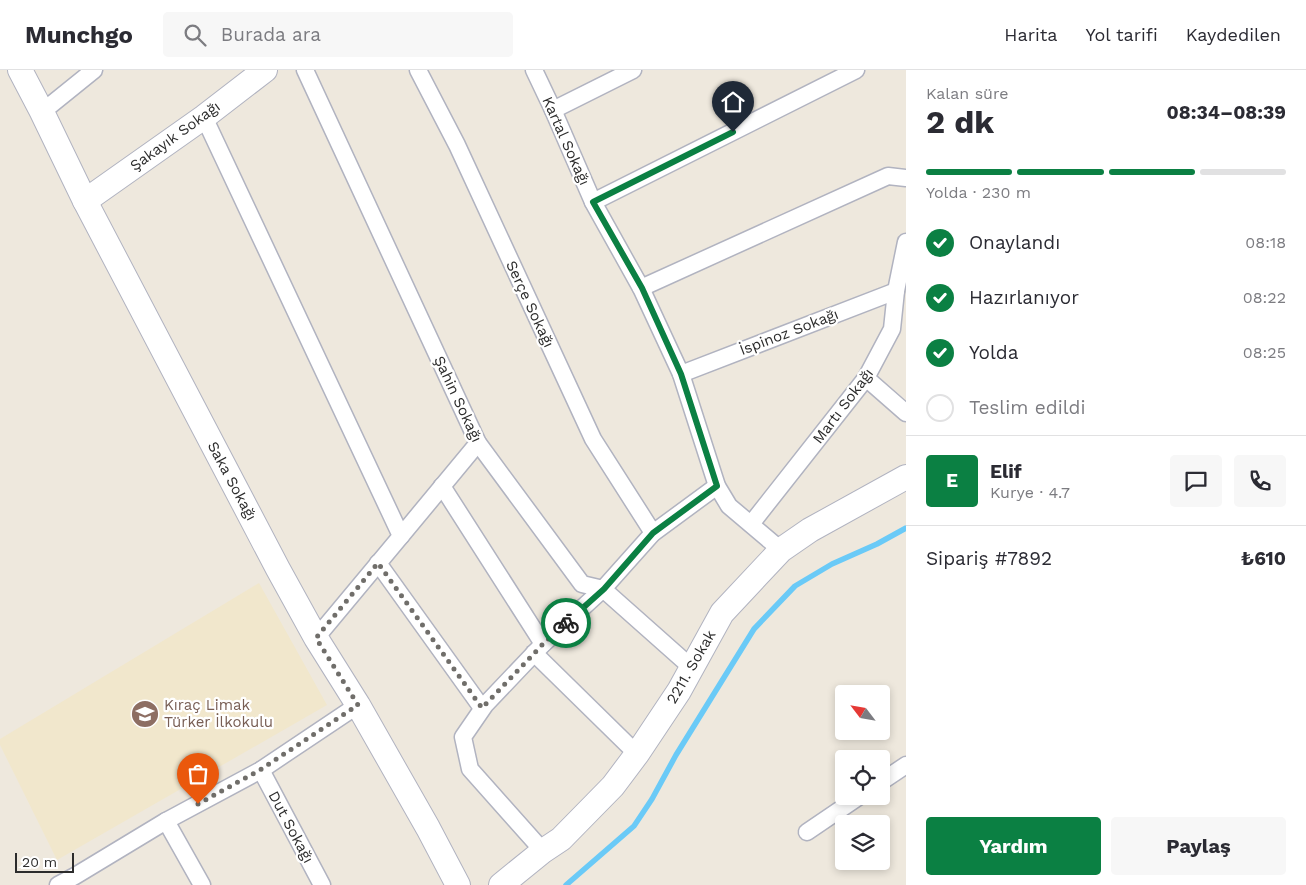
<!DOCTYPE html>
<html lang="tr">
<meta charset="utf-8">
<style>
:root{--surface:#fff;--page:#f7f7f7;--text:#2b2b33;--muted:#7c7c81;--line:#e1e1e2;--accent:#0b8043}
body{margin:0;font-family:"Work Sans",sans-serif;background:var(--page);color:var(--text);height:100vh;display:flex;flex-direction:column;font-size:19px;white-space:nowrap}
*{box-sizing:border-box;margin:0}
p{font-size:16px;color:var(--muted)}
.icon{flex:none;width:28px;height:28px;fill:none;stroke:currentColor;stroke-width:2;stroke-linecap:round;stroke-linejoin:round}
.map{position:relative;flex:1;overflow:hidden}
.drawer{display:flex;flex-direction:column;background:var(--surface);width:400px}
.drawer>*{flex:none}
.needle{width:32px;rotate:301deg}
.controls{position:absolute;left:835px;top:615px;display:grid;gap:10px}
.controls a{display:grid;place-items:center;width:55px;height:55px;border-radius:5px;background:var(--surface);box-shadow:0 2px 8px #0003;font-size:25px}
.scale{position:absolute;left:15px;bottom:12px;width:59px;box-sizing:border-box;padding-left:5px;border:2px solid #2c2c2c;border-top:0;font-size:14px;line-height:18px;white-space:nowrap;color:#2c2c2c;-webkit-text-stroke:4px #fff;paint-order:stroke}
.pin{position:absolute;display:grid;place-items:center;width:42px;height:42px;color:#fff;margin:-51px -21px;border-radius:50% 50% 50% 0;rotate:-45deg;box-shadow:0 0 5px #0007}
.pin .icon{rotate:45deg}
.courier{position:absolute;display:grid;place-items:center;width:50px;height:50px;margin:-25px;border:4px solid #0b8043;border-radius:50%;background:#fff;color:#222;box-shadow:0 1px 6px #0007}
.head em{font-style:normal;font-weight:700}
.head div{display:flex;flex-direction:column-reverse}
.head{display:flex;align-items:center;justify-content:space-between;height:85px;padding:0 20px}
h1{font-size:32px;font-weight:700;line-height:38px}
.bar{display:grid;grid-template-columns:repeat(4,1fr);gap:8px 5px;align-content:center;height:60px;padding:0 20px}
.bar i{height:6px;border-radius:4px;background:var(--line)}
.bar .active{background:var(--accent)}
.bar p{grid-column:span 4}
.line{display:flex;align-items:center;gap:12px;padding:0 20px;border-top:1px solid var(--line)}
.line div{flex:1}
.round{display:grid;place-items:center;flex:none;width:52px;height:52px;border-radius:5px;background:var(--page)}
ol{padding:0 20px;list-style:none}
li{display:flex;align-items:center;gap:15px;height:55px}
li p{margin-inline-start:auto}
li .icon{padding:5px;border-radius:50%;background:var(--accent);color:#fff;stroke-width:4}
li:last-child{color:var(--muted)}
li i{width:28px;height:28px;border:2px solid var(--line);border-radius:50%}
.primary-button{display:flex;gap:10px;margin-top:auto;padding:10px 20px}
.primary-button a{flex:1;height:58px;border-radius:5px;background:var(--accent);color:#fff;font-size:20px;font-weight:700;line-height:58px;text-align:center}
.primary-button a+a{background:var(--page);color:var(--text)}
header{display:flex;align-items:center;gap:30px;box-sizing:border-box;height:70px;padding:0 25px;background:var(--surface);border-bottom:1px solid var(--line)}
header strong{font-size:24px}
nav{display:flex;gap:28px;margin-inline-start:auto;font-size:18px}
.search{width:350px;height:45px;background:var(--page);display:flex;align-items:center;gap:12px;box-sizing:border-box;padding:0 18px;border-radius:5px;color:var(--muted);font-size:19px}
main{display:flex;flex:1;min-height:0}
.map>svg:first-child{display:block}
.education{fill:#f1e7cc}
.lines{fill:none;stroke-linecap:round;stroke-linejoin:round}
.stream{stroke:#6acaf7;stroke-width:5.5}
.street-casing{stroke:#b1b3c0;stroke-width:19}
.secondary-casing{stroke:#b1b3c0;stroke-width:26}
.street{stroke:#fff;stroke-width:16}
.secondary{stroke:#fff;stroke-width:24}
.done{stroke:#706e6a;stroke-width:5;stroke-dasharray:0 9}
.route{stroke:#0b8043;stroke-width:6}
.labels{text-anchor:middle;dominant-baseline:central;stroke-width:4.5;stroke-linejoin:round;paint-order:stroke}
.street-label{font-size:15px;fill:#2c2c2c;stroke:#fff}
.education-label{font-size:15px;fill:#785e54;stroke:#fff;text-anchor:start}
</style>
<header>
<strong>Munchgo</strong>
<div class="search"><svg class="icon" aria-label="search" viewBox="0 0 24 24"><circle cx="10" cy="10" r="6"/><path d="M15 15l6 6"/></svg>Burada ara</div>
<nav><a>Harita</a><a>Yol tarifi</a><a>Kaydedilen</a></nav>
</header>
<main>
<div class="map">
<svg width="906" height="815" viewBox="0 0 906 815">
<rect width="100%" height="100%" fill="#eee8dd"/>
<polygon class="education" points="259,513 327,635 57,790 0,675 0,669"/>
<g class="lines">
<polyline class="stream" points="566,815 634,756 652,729 676,685 754,559 795,516 832,494 877,474 906,458"/>
<defs>
<g id="street">
<polyline points="305,0 478,373 582,514 603,519 692,598"/>
<polyline points="418,0 457,75 593,369 653,463"/>
<polyline points="534,0 553,40 593,132 641,218 681,304 717,416 729,436 781,480"/>
<polyline points="553,40 633,0"/>
<polyline points="42,42 94,0"/>
<polyline points="204,47 401,466 316,568"/>
<polyline points="593,132 856,0"/>
<polyline points="641,218 888,106 906,108"/>
<polyline points="681,304 896,221"/>
<polyline points="866,308 906,343"/>
<polyline points="442,416 543,574"/>
<polyline points="751,454 866,308 892,259 896,221 906,172"/>
<polyline points="401,466 478,373"/>
<polyline points="378,493 482,638"/>
<polyline points="534,583 637,684"/>
<polyline points="261,700 322,815"/>
<polyline points="881,712 906,695"/>
<polyline points="166,751 202,815"/>
<polyline points="807,762 860,726"/>
<polyline points="543,781 470,699 463,667 485,635 543,574 603,519 653,463 717,416"/>
<polyline points="58,815 75,806 166,751 261,700 358,635"/>
</g>
<g id="secondary">
<polyline points="20,0 42,42 85,131 278,499 316,568 358,635 428,758 458,815"/>
<polyline points="85,131 204,47 265,0"/>
<polyline points="501,815 543,781 561,769 613,716 637,684 679,621 722,543 781,480 810,460 906,407"/>
</g>
</defs>
<use href="#street" class="street-casing"/>
<use href="#secondary" class="secondary-casing"/>
<use href="#street" class="street"/>
<use href="#secondary" class="secondary"/>
</g>
<g class="lines">
<polyline class="done" points="198,734 260,700 358,635 316,568 378,493 482,638 543,574 566,553"/>
<polyline class="route" points="566,553 604,519 653,463 717,416 681,304 642,218 593,132 733,62"/>
</g>
<defs>
<symbol id="school-disc" viewBox="-11 -11 22 22"><circle r="9.5" fill="#8d6e63" stroke="#fff"/><path d="M0-5L7-2L0 1L-7-2ZM-4 1L0 2.5L4 1V4Q0 6-4 4Z" fill="#fff"/></symbol>
</defs>
<g fill-rule="evenodd">
<use href="#school-disc" x="129" y="628" width="32" height="32"/>
</g>
<g class="labels">
<g class="street-label">
<text transform="translate(175 66) rotate(-36)">Şakayık Sokağı</text>
<text transform="translate(566 71) rotate(66)">Kartal Sokağı</text>
<text transform="translate(530 234) rotate(65)">Serçe Sokağı</text>
<text transform="translate(789 262) rotate(-21)">İspinoz Sokağı</text>
<text transform="translate(458 329) rotate(65)">Şahin Sokağı</text>
<text transform="translate(843 336) rotate(-53)">Martı Sokağı</text>
<text transform="translate(232 411) rotate(62)">Saka Sokağı</text>
<text transform="translate(691 597) rotate(-60)">2211. Sokak</text>
<text transform="translate(291 757) rotate(62)">Dut Sokağı</text>
</g>
<g class="education-label">
<text x="164" y="635">Kıraç Limak<tspan x="164" dy="17">Türker İlkokulu</tspan></text>
</g>
</g>
</svg>
<div class="controls">
<a><svg class="needle" viewBox="-14 -14 28 28"><path d="M0-13l5 13h-10z" fill="#e53935"/><path d="M0 13l5-13h-10z" fill="#7c7c81"/></svg></a>
<a><svg class="icon" aria-label="locate" viewBox="0 0 24 24"><circle cx="12" cy="12" r="6"/><path d="M12 2v4M12 18v4M2 12h4M18 12h4"/></svg></a>
<a><svg class="icon" aria-label="layers" viewBox="0 0 24 24"><path d="M12 4l9 5-9 5-9-5zM3 14l9 5 9-5"/></svg></a>
</div>
<div class="scale">20 m</div>
<div class="pin" style="left:198px;top:734px;background:#ea580c"><svg class="icon" aria-label="bag" viewBox="0 0 24 24"><path d="M5 8h14l-1 12H6zM9 8a3 3 0 0 1 6 0"/></svg></div>
<div class="pin" style="left:733px;top:62px;background:#1f2937"><svg class="icon" aria-label="home" viewBox="0 0 24 24"><path d="M3 11l9-7 9 7M6 9v11h12V9"/></svg></div>
<div class="courier" style="left:566px;top:553px"><svg class="icon" aria-label="bike" viewBox="0 0 24 24"><circle cx="6" cy="16" r="4"/><circle cx="18" cy="16" r="4"/><path d="M6 16l4-8h5l3 8M10 8l3 8H6M13 5h3"/></svg></div>
</div>
<section class="drawer">
<div class="head"><div><h1>2 dk</h1><p>Kalan süre</p></div><em>08:34–08:39</em></div>
<div class="bar"><i class="active"></i><i class="active"></i><i class="active"></i><i></i><p>Yolda · 230 m</p></div>
<ol>
<li><svg class="icon" aria-label="check" viewBox="0 0 24 24"><path d="M5 12l5 5 9-10"/></svg>Onaylandı<p>08:18</p></li>
<li><svg class="icon" aria-label="check" viewBox="0 0 24 24"><path d="M5 12l5 5 9-10"/></svg>Hazırlanıyor<p>08:22</p></li>
<li><svg class="icon" aria-label="check" viewBox="0 0 24 24"><path d="M5 12l5 5 9-10"/></svg>Yolda<p>08:25</p></li>
<li><i></i>Teslim edildi</li>
</ol>
<div class="line" style="height:90px"><b class="round" style="background:var(--accent);color:#fff">E</b><div><b>Elif</b><p>Kurye · 4.7</p></div><a class="round"><svg class="icon" aria-label="chat" viewBox="0 0 24 24"><path d="M4 5h16v11H9l-5 4z"/></svg></a><a class="round"><svg class="icon" aria-label="phone" viewBox="0 0 24 24"><path d="M5 4h4l2 5-3 2q2 4 5 5l2-3 5 2v4C11 20 4 13 5 4z"/></svg></a></div>
<div class="line" style="height:65px"><div>Sipariş #7892</div><b>₺610</b></div>
<div class="primary-button"><a>Yardım</a><a>Paylaş</a></div>
</section>
</main>
